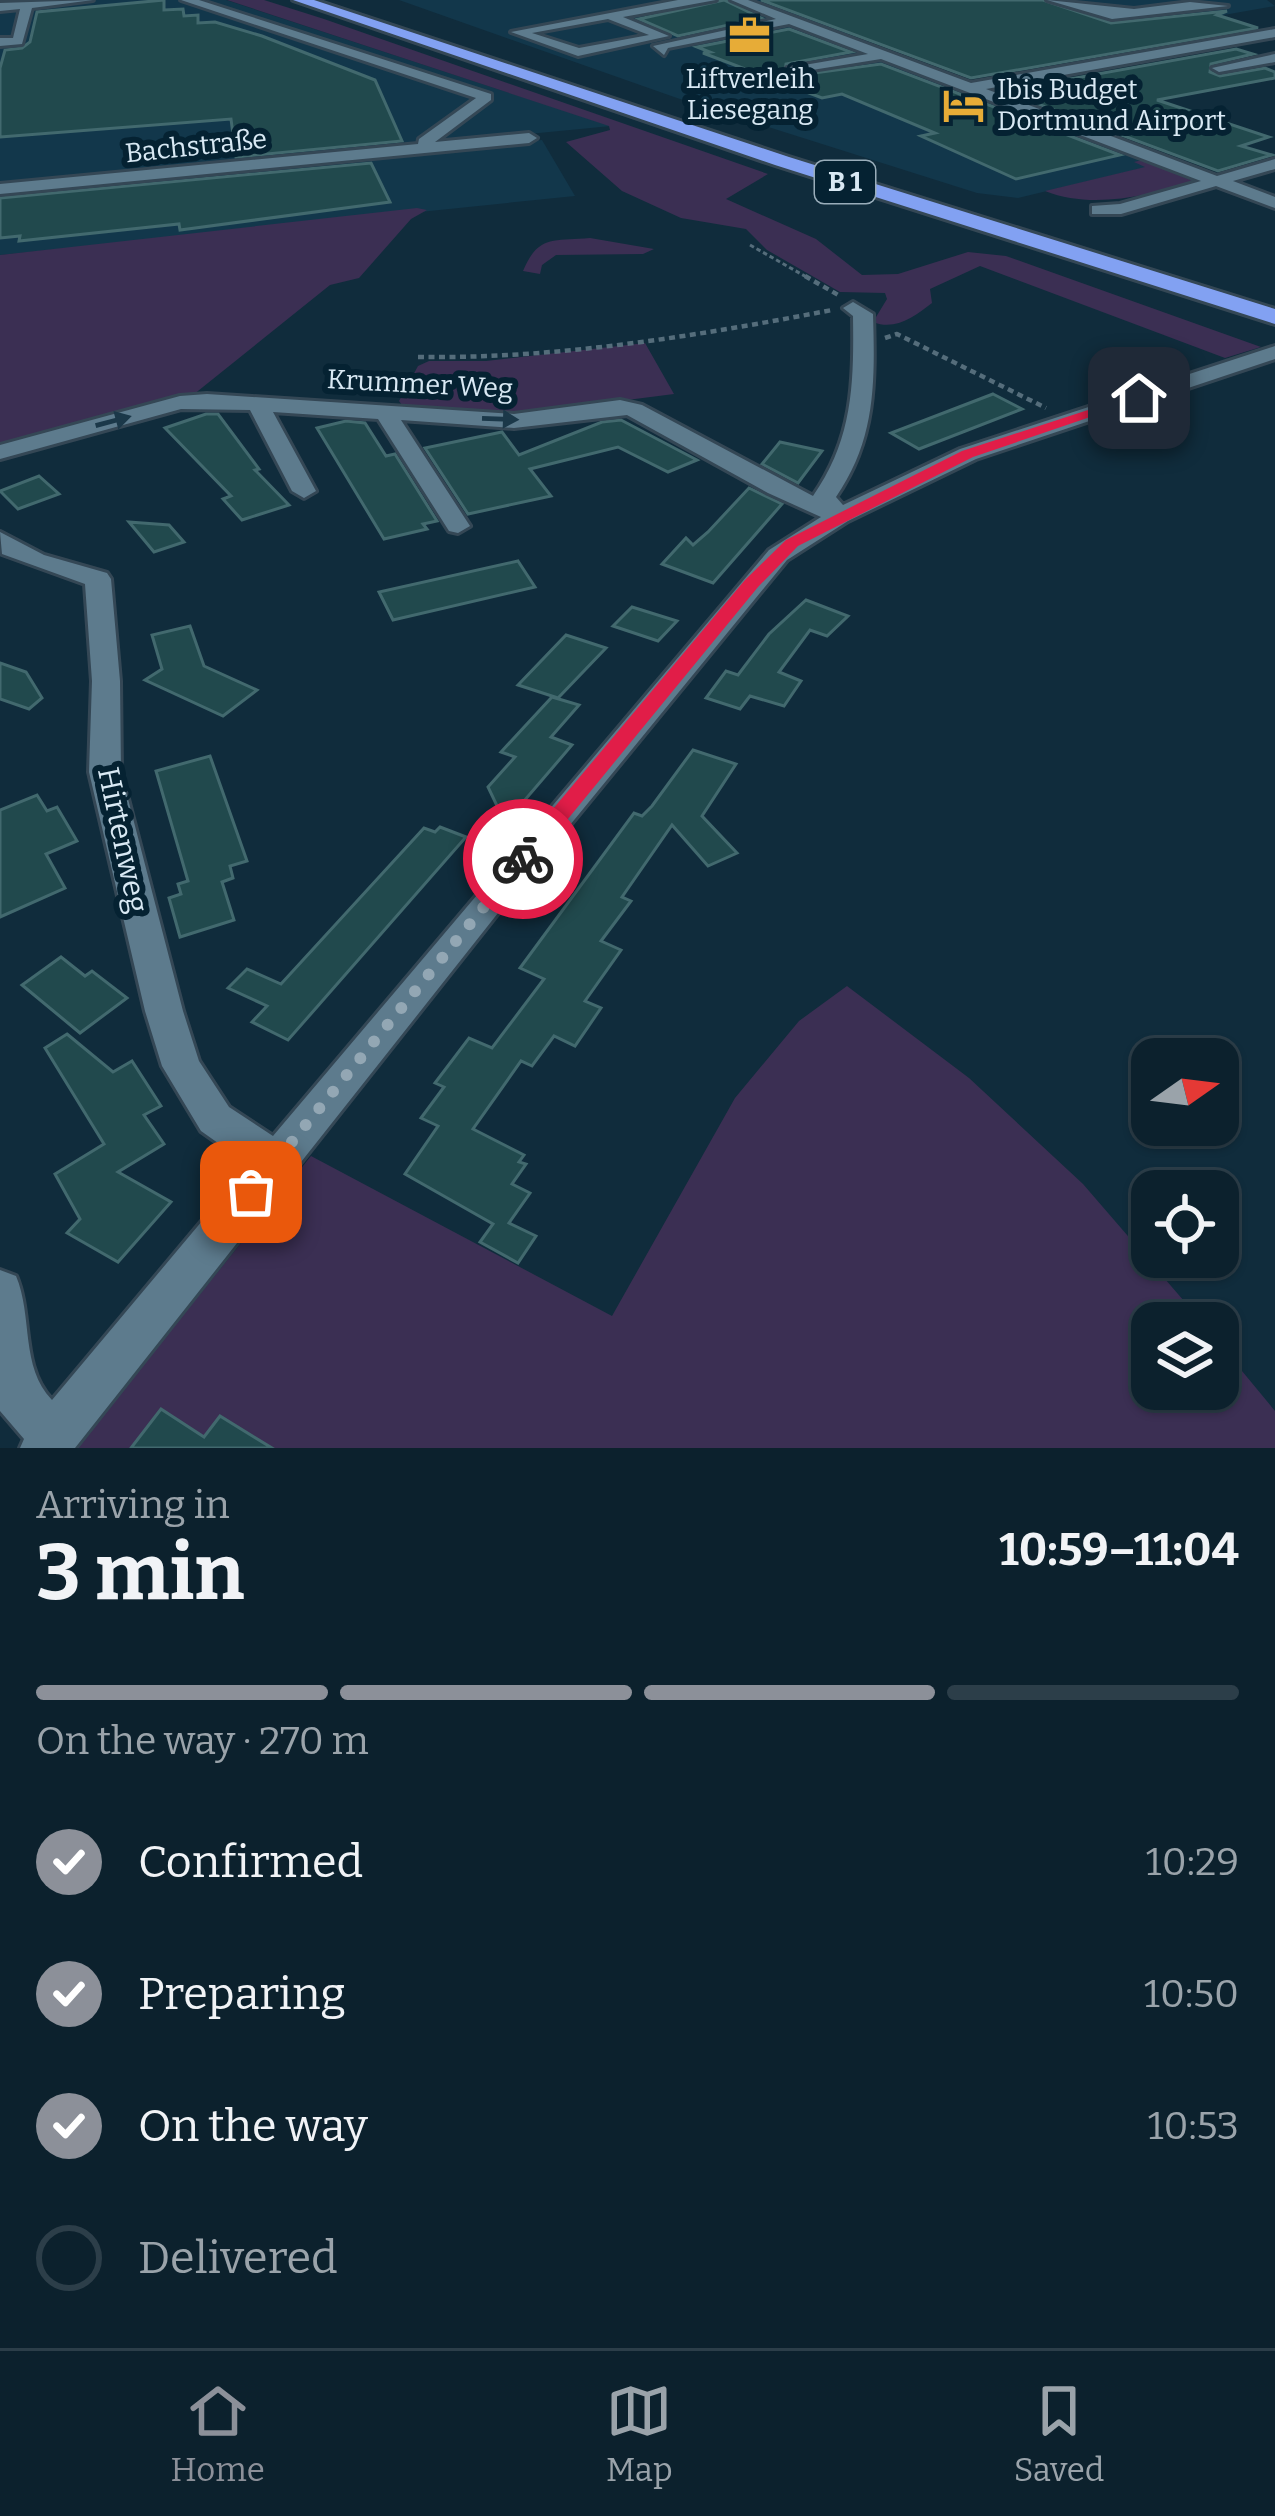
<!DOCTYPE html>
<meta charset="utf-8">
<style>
:root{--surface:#0c212d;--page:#1a2e39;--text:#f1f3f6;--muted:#9aa3aa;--line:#2c3e49;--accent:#8c9099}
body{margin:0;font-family:Bitter,serif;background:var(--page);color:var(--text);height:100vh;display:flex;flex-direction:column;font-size:45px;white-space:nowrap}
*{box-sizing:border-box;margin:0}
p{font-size:39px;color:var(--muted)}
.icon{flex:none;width:66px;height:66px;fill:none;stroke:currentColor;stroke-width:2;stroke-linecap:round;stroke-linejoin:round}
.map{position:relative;height:1448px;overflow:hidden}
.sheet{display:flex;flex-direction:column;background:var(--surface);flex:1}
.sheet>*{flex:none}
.needle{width:78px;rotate:76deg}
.controls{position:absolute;left:1131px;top:1038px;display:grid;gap:24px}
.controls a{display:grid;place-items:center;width:108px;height:108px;border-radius:24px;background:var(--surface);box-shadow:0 3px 9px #0004,0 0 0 3px var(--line);font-size:60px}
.pin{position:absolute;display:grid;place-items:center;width:102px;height:102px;color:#fff;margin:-51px;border-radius:24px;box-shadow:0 6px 18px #0006}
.courier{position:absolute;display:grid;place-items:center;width:120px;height:120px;margin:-60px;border:9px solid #e11d48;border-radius:50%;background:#fff;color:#222;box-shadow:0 3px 15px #0007}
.headline em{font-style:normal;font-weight:700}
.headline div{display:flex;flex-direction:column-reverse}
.headline{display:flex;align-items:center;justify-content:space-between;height:204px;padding:0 36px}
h1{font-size:78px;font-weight:700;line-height:90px}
.bar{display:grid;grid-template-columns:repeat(4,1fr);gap:18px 12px;align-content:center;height:144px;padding:0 36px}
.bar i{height:15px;border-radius:9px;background:var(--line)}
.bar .on{background:var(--accent)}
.bar p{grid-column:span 4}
ol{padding:0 36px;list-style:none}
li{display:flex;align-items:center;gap:36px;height:132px}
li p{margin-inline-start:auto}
li .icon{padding:12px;border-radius:50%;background:var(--accent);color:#fff;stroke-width:4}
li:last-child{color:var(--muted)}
li i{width:66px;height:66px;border:6px solid var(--line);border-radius:50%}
.tab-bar{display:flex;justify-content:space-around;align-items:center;height:168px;border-top:3px solid var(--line);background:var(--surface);font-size:33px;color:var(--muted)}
.tab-bar a{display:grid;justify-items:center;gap:6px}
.tab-bar .on{color:var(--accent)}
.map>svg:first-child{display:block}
.built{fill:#12374b}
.green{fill:#3b2f53}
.building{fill:#21494d;stroke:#42696e;stroke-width:3}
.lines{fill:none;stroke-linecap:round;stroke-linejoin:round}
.minor-casing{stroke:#344755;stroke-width:6}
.highway-casing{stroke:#344755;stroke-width:6}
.path-far1{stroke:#556d7b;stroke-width:3;stroke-dasharray:4.5 3;stroke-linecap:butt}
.path{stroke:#556d7b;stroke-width:4.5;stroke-dasharray:6 4.5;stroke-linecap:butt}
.minor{fill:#5d7b8d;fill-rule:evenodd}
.highway{fill:#82a1f2;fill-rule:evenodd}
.oneway{fill:#1b3849}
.route{fill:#e11d48}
.done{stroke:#93a7b4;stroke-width:12;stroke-dasharray:0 21.6}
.labels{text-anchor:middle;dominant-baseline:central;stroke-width:12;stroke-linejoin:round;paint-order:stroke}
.far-poi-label{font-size:27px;fill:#d9e9f4;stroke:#052232}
.far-street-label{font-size:27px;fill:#d9e9f4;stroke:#052232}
.shield{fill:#052232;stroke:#99adba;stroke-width:3}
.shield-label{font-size:27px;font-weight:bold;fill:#d9e9f4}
.street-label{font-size:30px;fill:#d9e9f4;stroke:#052232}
</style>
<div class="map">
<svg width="1275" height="1448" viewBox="0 0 1275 1448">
<rect width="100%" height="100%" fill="#102c3c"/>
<g class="built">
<polygon points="0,0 226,0 611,126 0,185"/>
<polygon points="399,0 1267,0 1275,6 1065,43 946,19 828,38 1142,160 1137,161 1147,167 1018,198 977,193 677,98"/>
<polygon points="542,140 575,196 0,255 0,192"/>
</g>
<g class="green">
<path d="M227 0H264L324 19 768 174 726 199 816 239 862 275 898 274 968 252 1006 256 1261 347 1225 358 980 266 930 289 932 303C914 317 895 331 873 322L887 299 885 293 840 292 767 250 746 229 681 218 622 191 566 142 610 130 609 126Z"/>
<path d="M1142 160 1196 182C1148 195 1093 210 1045 191L1145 167 1134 162Z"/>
<polygon points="417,208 427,210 411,219 359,278 330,285 188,399 0,448 0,255"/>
<path d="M590 238 654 249 643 254 556 255 542 265 540 274 523 271C538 235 553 241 590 238Z"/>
<polygon points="645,343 674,394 510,415 405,409 399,401 418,366 429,361 486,361"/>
<polygon points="847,986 969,1078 1083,1184 1203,1323 1152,1323 1152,1389 1218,1389 1218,1342 1275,1411 1275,1448 76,1448 311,1156 612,1316 735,1098 799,1021"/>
</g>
<g class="building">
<polygon points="164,0 164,10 183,9 184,16 198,15 198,23 215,22 262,36 375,80 402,141 236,157 231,119 0,137 0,68 5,50 22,48 30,42 37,12"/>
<polygon points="724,0 761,18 678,36 639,19"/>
<polygon points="761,0 1043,0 1111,23 1227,11 1217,15 1258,28 971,78"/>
<polygon points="789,29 851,52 786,64 784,77 881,64 1120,155 1016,179 921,136 935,133 842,94 822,98 703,53 710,52 697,47"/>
<polygon points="1236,49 1253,54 1211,64 1210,72 1220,76 1265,68 1275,72 1275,78 1157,100 1269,137 1241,146 1272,155 1218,171 1003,91"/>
<polygon points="371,163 390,202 180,230 179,224 19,241 20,236 0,238 0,198"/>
<polygon points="993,394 1022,409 919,449 891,433"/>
<polygon points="206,414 218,414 259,469 255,470 289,505 242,520 223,499 231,496 165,428"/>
<polygon points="621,420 697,460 668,472 618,447 530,469 551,496 468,514 425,448 502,432 519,455 602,422"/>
<polygon points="346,421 365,423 386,456 395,454 437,521 423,524 427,529 384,539 317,428"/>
<polygon points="780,442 822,451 798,483 762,464"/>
<polygon points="39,476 59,494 18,509 0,491"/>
<polygon points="749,488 782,504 713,583 662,564 686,538 693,545 708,532"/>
<polygon points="129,522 169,525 184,542 154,552"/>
<polygon points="518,561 535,587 393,620 379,592"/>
<polygon points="806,600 848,616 827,636 810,630 779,672 801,681 784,706 750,696 740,709 706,698 726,671 738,675 769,634"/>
<polygon points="632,607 677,621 658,641 613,626"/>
<polygon points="190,626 204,666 257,690 223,716 145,680 162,669 152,635"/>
<polygon points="566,635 606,648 558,698 518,685"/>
<polygon points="0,663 26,672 42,698 29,709 0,699"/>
<polygon points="552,697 579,705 551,737 572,745 512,815 499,810 488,787 515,757 501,752"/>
<polygon points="693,750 736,764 702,816 737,853 708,866 672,825 622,897 631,901 601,941 621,950 585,1001 601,1008 575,1046 554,1036 532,1066 521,1061 473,1129 524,1155 519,1162 526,1164 512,1184 530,1193 509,1223 536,1236 518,1263 480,1242 493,1224 405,1174 438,1126 421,1118 444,1087 435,1083 469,1038 492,1048 544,979 520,968 634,813 642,816 652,806"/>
<polygon points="210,756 247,861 230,866 233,878 222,882 234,920 180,937 169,898 181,894 178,884 188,881 156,771"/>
<polygon points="37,795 47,811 57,807 77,841 46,854 65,888 0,917 0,810"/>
<polygon points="440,827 466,837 288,1040 252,1022 267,1006 228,988 247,969 281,984 424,828 435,832"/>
<polygon points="61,957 85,976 92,971 127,998 80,1033 22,985"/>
<polygon points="67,1034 113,1072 132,1061 161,1106 144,1115 164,1144 118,1172 171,1202 118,1262 67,1233 80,1219 55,1174 104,1144 45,1048"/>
<polygon points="161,1409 204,1437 220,1416 272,1448 131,1448"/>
</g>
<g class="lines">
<defs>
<g id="minor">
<polygon points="93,0 32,8 22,44 0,46 0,38 13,38 20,9 0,11 0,3"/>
<polygon points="181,0 199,0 491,94 491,100 435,142 529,133 537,138 529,143 0,194 0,184 418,144 419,139 476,98"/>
<path d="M678 0H716L623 17 669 36 578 56 511 32ZM608 19 649 35 579 48 532 33Z"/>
<polygon points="731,0 748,0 971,83 1275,29 1275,37 986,89 1217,176 1275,159 1275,169 1233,181 1275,197 1275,208 1216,186 1121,214 1092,214 1092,206 1120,204 1201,181 881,59 787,74 787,68 868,54 789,24 668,48 664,55 653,46 776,19"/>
<polygon points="1047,0 1134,9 1190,2 1228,6 1112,19"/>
<polygon points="1275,54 1275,62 1219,72 1212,68"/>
<path d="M853 302 873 314C875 382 876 439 836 497L843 505 960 449 1275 346V359L976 459 848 521 787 560 498 913 75 1448H20L24 1439 0 1411V1270L16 1276C33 1316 20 1367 52 1400L249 1165 201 1131 162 1066 145 1011 89 772 92 681 85 584 2 554 0 532 44 555 107 573 111 579 120 681 121 772 183 1011 199 1061 229 1107 273 1136 769 550 821 517 768 493 627 415 514 428 401 420 470 526 458 533 449 531 378 419 273 412 316 491 304 498 292 491 250 410 181 409 0 459V445L180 396 207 394 514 414 620 400 642 405 813 496C853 439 854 383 853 316L843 308Z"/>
</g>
<polygon id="highway" points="293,0 314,0 789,157 1275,309 1275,324 775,165"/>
</defs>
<use href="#minor" class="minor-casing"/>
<use href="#highway" class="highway-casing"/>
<polyline class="path-far1" points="750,245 810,279"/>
<g class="path">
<polyline points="805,276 840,296"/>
<polyline points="885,338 897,334 1046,408"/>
<path d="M418 357C557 359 696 336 832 310"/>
</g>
<use href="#minor" class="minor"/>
<use href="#highway" class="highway"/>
</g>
<defs><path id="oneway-solid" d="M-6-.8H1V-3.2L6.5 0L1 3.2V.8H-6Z" transform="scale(3)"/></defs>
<g class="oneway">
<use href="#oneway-solid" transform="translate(500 419) rotate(2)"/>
<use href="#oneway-solid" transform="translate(113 421) rotate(-15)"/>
</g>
<polygon class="route" points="1134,395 1146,398 973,457 798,546 758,587 531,864 516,864 516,853 745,580 786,540 962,451"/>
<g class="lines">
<polyline class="done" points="251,1192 523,859"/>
</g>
<defs>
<symbol id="office-bare" viewBox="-9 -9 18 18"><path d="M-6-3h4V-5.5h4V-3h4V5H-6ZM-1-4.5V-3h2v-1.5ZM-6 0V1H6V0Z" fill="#e7ac37" stroke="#052232" stroke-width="2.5" paint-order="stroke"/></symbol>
<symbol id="hotel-bare" viewBox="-9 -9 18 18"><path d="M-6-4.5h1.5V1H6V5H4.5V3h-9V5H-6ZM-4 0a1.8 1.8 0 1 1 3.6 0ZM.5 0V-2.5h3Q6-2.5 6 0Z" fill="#e7ac37" stroke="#052232" stroke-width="2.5" paint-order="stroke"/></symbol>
</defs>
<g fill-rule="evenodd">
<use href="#office-bare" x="720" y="6" width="59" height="59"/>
<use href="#hotel-bare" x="934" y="76" width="59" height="59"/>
</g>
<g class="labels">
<g class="far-poi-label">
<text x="750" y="79">Liftverleih<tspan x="750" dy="31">Liesegang</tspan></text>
<text x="997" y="90" text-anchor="start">Ibis Budget<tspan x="997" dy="31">Dortmund Airport</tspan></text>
</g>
<g class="far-street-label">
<text transform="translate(196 146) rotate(-6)">Bachstraße</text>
<text transform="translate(420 384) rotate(3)">Krummer Weg</text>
</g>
<rect class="shield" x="815" y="161" width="60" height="42" rx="9"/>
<g class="shield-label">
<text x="845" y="182">B 1</text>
</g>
<g class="street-label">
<text transform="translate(123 840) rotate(78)">Hirtenweg</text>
</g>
</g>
</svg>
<div class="controls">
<a><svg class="needle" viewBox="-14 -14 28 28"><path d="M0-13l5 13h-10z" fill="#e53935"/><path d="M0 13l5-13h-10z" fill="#9aa3aa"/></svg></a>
<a><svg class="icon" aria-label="locate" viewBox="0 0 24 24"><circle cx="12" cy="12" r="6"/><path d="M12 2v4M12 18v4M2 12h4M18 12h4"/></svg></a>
<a><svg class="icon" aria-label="layers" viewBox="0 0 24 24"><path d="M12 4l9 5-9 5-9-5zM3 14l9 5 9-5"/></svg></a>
</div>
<div class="pin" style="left:251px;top:1192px;background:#ea580c"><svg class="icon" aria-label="bag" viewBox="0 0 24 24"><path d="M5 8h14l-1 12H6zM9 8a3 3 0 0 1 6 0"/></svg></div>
<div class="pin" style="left:1139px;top:398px;background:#1f2937"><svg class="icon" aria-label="home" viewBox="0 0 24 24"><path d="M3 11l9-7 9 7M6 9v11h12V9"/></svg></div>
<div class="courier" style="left:523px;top:859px"><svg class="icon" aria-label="bike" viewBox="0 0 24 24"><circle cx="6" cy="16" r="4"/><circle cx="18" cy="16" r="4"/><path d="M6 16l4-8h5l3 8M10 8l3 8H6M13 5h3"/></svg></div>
</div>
<section class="sheet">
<div class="headline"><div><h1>3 min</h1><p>Arriving in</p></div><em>10:59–11:04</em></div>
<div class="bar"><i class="on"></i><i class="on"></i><i class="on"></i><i></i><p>On the way · 270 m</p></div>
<ol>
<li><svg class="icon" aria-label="check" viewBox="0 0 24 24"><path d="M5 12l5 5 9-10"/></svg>Confirmed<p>10:29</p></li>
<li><svg class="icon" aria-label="check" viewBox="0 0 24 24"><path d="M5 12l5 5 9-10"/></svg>Preparing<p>10:50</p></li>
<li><svg class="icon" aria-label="check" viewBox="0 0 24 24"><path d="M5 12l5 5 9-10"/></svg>On the way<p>10:53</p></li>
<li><i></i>Delivered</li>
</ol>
</section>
<nav class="tab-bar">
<a class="on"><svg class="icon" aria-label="home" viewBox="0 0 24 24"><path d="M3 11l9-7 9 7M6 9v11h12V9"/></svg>Home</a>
<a><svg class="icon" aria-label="map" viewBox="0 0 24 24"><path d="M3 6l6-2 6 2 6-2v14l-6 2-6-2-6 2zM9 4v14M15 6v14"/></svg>Map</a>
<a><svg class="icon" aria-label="saved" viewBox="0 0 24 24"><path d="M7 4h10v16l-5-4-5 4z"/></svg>Saved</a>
</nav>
